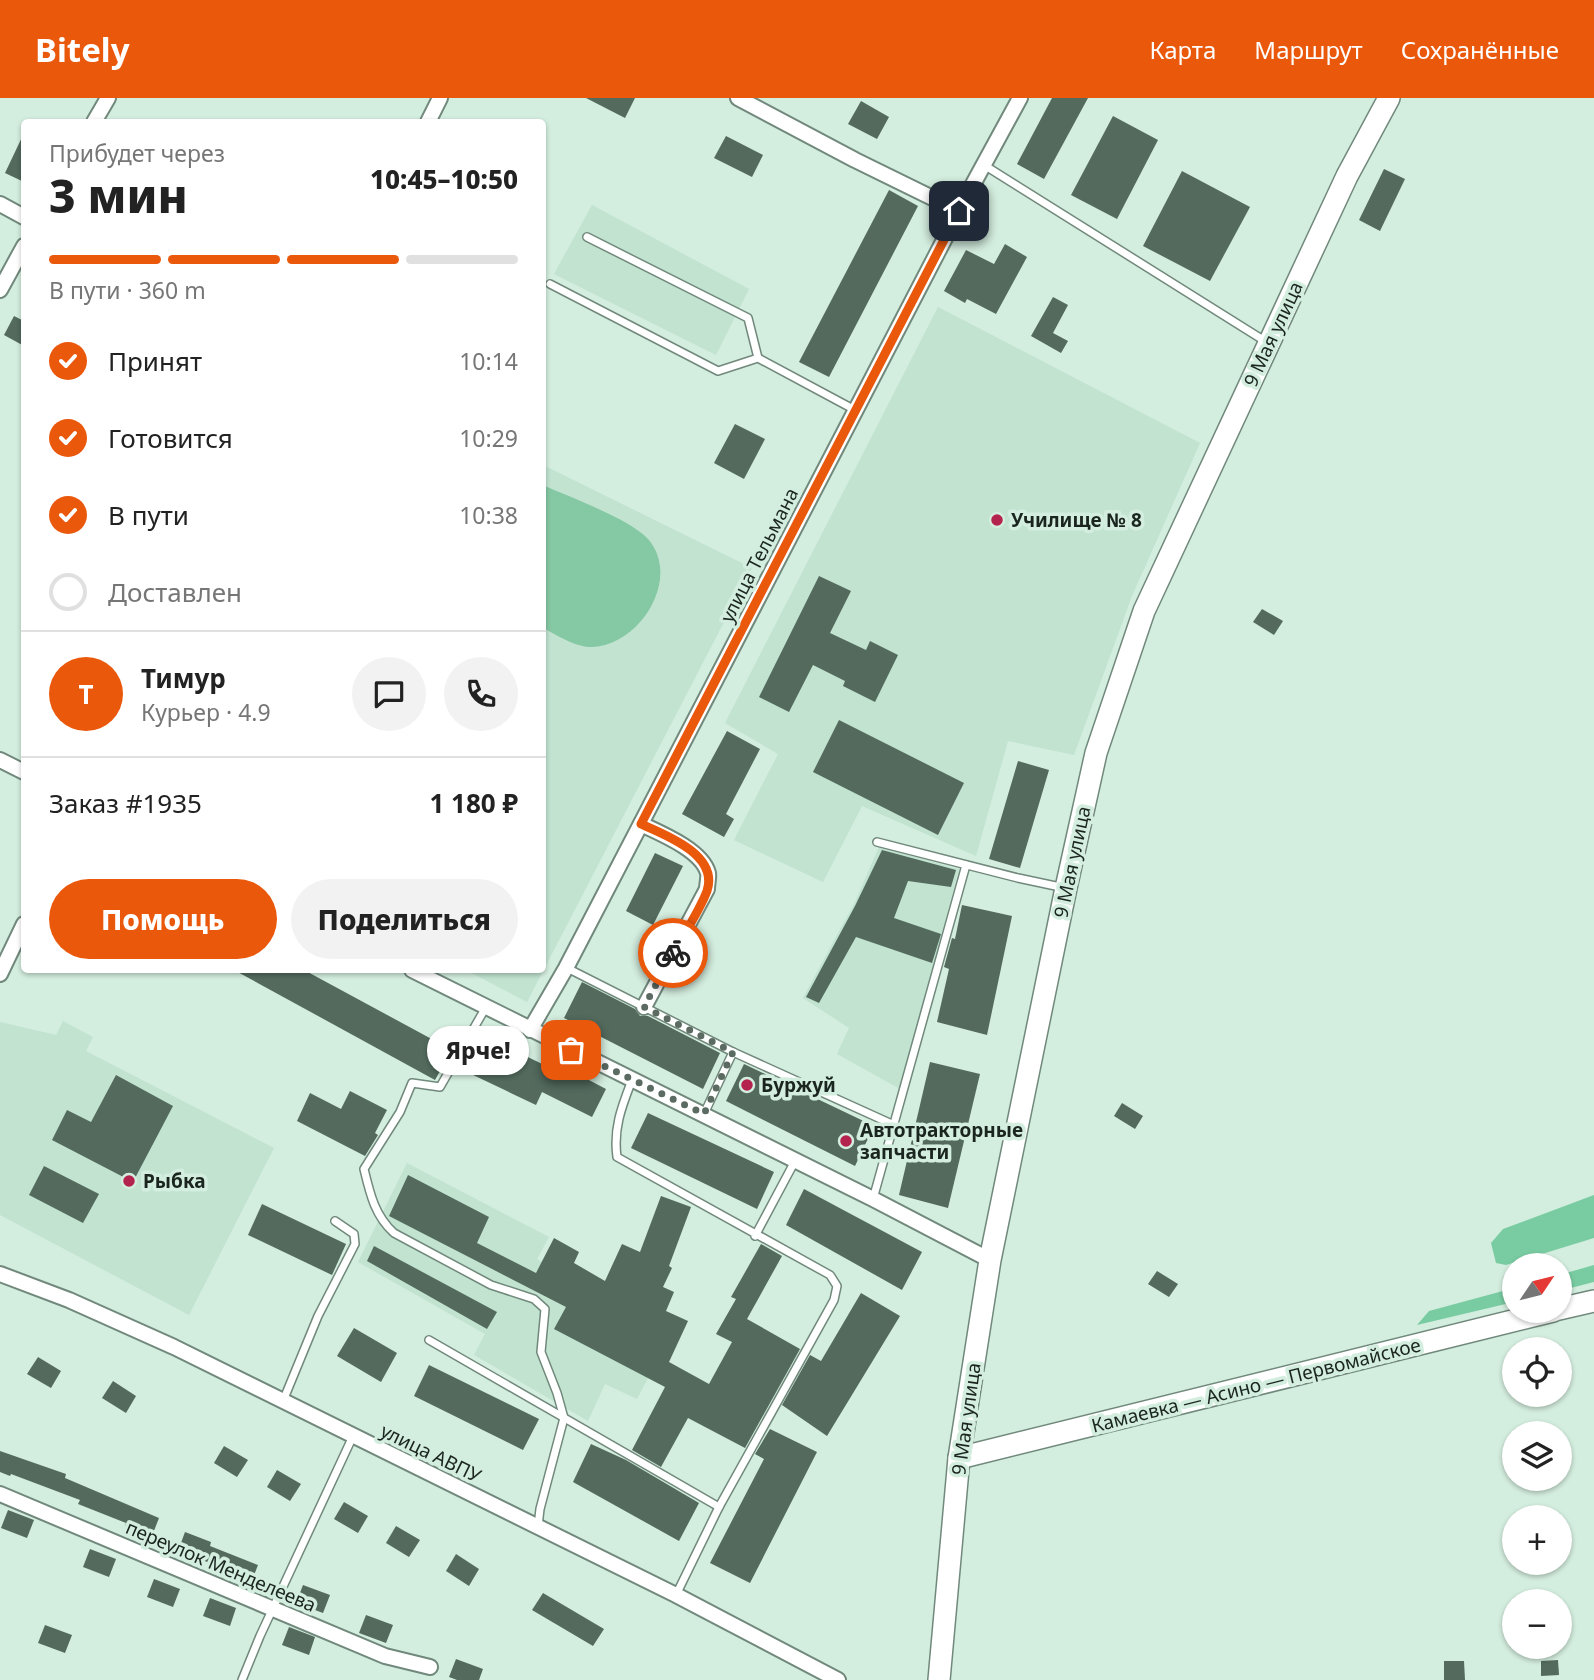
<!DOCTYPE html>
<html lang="ru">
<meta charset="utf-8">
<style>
:root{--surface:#fff;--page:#f2f2f2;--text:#222;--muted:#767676;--line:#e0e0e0;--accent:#ea580c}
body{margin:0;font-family:"Noto Sans",sans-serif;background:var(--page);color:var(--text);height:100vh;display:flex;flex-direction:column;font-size:26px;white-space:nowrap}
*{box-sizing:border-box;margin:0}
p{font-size:23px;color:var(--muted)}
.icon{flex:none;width:38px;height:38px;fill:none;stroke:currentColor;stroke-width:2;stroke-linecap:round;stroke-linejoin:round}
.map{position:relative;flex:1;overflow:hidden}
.side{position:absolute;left:21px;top:21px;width:525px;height:854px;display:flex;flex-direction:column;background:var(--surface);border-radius:7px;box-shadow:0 2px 5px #0004}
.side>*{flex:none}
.needle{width:46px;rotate:55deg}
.fabs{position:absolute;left:1502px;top:1155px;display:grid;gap:14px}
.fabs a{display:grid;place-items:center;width:70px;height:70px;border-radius:50%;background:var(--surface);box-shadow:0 2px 5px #0004;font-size:35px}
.pin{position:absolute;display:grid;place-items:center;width:60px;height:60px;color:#fff;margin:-30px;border-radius:14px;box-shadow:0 4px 10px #0006}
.courier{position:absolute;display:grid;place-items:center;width:70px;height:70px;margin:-35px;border:5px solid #ea580c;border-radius:50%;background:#fff;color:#222;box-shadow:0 2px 9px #0007}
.bubble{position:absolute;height:49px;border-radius:24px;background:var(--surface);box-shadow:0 2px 5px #0004;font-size:23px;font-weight:800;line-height:49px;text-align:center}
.head em{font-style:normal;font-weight:800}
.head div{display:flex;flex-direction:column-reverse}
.head{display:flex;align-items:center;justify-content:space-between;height:119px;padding:0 28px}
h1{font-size:46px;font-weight:800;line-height:52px}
.bar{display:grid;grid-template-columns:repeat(4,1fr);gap:10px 7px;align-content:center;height:84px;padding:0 28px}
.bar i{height:9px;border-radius:5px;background:var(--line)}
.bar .current{background:var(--accent)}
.bar p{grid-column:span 4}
.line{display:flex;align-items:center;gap:18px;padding:0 28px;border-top:2px solid var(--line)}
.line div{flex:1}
.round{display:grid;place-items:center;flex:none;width:74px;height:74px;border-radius:37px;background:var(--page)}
ol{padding:0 28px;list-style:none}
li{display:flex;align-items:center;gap:21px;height:77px}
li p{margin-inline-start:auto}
li .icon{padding:7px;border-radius:50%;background:var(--accent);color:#fff;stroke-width:4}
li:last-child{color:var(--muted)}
li i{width:38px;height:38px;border:4px solid var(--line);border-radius:50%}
.action{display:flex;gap:14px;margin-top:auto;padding:14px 28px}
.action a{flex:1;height:80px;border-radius:42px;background:var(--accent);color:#fff;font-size:28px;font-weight:800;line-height:80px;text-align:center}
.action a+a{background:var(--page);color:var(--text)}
header{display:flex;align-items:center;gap:42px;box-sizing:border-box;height:98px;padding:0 35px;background:var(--accent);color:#fff}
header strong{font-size:33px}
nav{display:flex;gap:38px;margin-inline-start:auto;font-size:24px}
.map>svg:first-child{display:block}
.built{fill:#c1e3d0}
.green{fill:#85c8a4}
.forest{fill:#79cca2}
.building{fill:#536a5d}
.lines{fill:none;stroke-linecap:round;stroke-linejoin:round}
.service-casing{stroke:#71897c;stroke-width:10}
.minor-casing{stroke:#71897c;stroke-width:18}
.secondary-casing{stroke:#71897c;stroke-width:24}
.service{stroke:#fff;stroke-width:7}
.minor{stroke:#fff;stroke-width:14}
.secondary{stroke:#fff;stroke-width:21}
.done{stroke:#5b6b62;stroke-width:7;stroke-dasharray:0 12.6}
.route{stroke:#ea580c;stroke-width:9}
.poi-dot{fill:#b4234d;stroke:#d3edde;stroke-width:2.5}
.labels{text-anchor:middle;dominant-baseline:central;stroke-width:7;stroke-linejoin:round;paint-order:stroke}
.street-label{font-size:19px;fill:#1b2520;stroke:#d3edde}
.poi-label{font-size:19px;font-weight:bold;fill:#1b2520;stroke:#d3edde;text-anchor:start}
</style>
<header>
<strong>Bitely</strong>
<nav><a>Карта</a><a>Маршрут</a><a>Сохранённые</a></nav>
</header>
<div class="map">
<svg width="1594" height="1582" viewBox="0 0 1594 1582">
<rect width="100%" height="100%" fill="#d3edde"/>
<g class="built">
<polygon points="592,107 749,191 716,257 554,176"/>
<polygon points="938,209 1200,345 1132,498 1074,657 1008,643 976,758 862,708 823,784 734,742 778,656 725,625"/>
<polygon points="543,367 752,470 527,904 466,872 542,872"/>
<polygon points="879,749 959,771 900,991 837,956 849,930 803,900 855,804"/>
<polygon points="63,923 93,939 86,953 274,1050 189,1217 0,1117 0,924 56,937"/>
<polygon points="407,1065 549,1139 537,1161 566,1178 658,1261 637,1301 605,1286 588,1323 474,1257 485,1236 358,1164"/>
</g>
<path class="green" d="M543 387C569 399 630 421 648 441 682 480 640 547 593 549 576 550 557 537 543 530Z"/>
<g class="forest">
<polygon points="1594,1097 1594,1140 1506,1167 1496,1165 1491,1145 1503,1131"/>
<polygon points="1594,1167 1594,1184 1559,1193 1559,1177"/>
<polygon points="1514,1190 1514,1204 1417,1227 1429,1213"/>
</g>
<g class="building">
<polygon points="586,0 635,0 625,20"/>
<polygon points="1052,0 1088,0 1044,81 1017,66"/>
<polygon points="861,3 889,19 877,41 848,26"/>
<polygon points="1113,18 1158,42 1117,121 1071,97"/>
<polygon points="24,35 24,84 5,75"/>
<polygon points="726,38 763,57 752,79 714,60"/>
<polygon points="1384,71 1405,81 1380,133 1359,122"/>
<polygon points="1182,73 1250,109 1210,183 1143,148"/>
<polygon points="889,92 918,108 829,279 799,264"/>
<polygon points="1005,146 1027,159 996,216 967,201 965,205 944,193 966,152 994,166"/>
<polygon points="1053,199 1068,207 1053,235 1068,243 1061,255 1031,238"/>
<polygon points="14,218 24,223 24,248 4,237"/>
<polygon points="735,326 765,341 744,381 714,365"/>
<polygon points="819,478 851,493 830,535 866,552 870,543 898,557 875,604 843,588 845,583 813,567 789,614 759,599"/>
<polygon points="1262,511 1283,523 1274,537 1253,524"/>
<polygon points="839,622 964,685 938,737 813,674"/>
<polygon points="727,633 760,651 726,716 734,721 724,739 682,716"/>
<polygon points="1018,663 1049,672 1020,770 989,761"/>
<polygon points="882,752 956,772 951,789 908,783 894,820 941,836 932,865 856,839 819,905 806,899 855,808"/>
<polygon points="655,755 683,768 653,827 626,813"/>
<polygon points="962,807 1012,818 987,937 937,924 949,871 944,869 952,840 955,841"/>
<polygon points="234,872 304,872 452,952 435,982"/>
<polygon points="582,884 635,911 640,918 648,918 720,955 703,991 564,920"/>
<polygon points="488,940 563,976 566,970 606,991 592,1019 542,994 536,1007 471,976"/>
<polygon points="930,964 980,976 948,1110 899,1097"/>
<polygon points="744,966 874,1028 855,1068 726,1003"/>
<polygon points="116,977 173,1008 133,1084 52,1042 67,1012 91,1024"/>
<polygon points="350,993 387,1012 375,1035 378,1037 365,1058 297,1023 310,995 341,1011"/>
<polygon points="1122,1005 1143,1018 1135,1031 1114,1018"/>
<polygon points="648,1015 774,1074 757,1111 631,1050"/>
<polygon points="44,1068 99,1096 83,1125 29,1097"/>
<polygon points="408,1077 489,1119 477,1145 536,1175 554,1140 579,1154 574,1165 605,1183 622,1146 640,1154 661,1098 691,1109 669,1168 672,1170 663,1189 674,1194 666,1213 688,1223 669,1264 709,1286 732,1244 716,1236 736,1201 731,1199 761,1146 782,1158 747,1221 800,1251 745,1350 688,1320 661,1369 632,1352 665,1289 554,1231 566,1209 389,1118"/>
<polygon points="804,1091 922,1154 902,1192 786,1127"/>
<polygon points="262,1106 346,1146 332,1177 248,1137"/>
<polygon points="374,1148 497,1214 487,1231 367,1163"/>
<polygon points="1157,1173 1178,1186 1169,1199 1148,1186"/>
<polygon points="861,1195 900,1218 827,1338 782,1307 810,1257 821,1263"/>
<polygon points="354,1230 397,1255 381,1284 337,1258"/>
<polygon points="38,1259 61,1273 51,1290 27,1276"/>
<polygon points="429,1267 539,1321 523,1352 414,1298"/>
<polygon points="113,1283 136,1298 126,1315 102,1300"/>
<polygon points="770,1331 817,1354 750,1485 710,1465 764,1361 755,1356"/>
<polygon points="591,1346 626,1362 699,1405 679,1443 573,1384"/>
<polygon points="224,1348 248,1362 237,1379 214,1365"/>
<polygon points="0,1353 66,1376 65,1380 159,1420 152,1438 125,1428 126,1425 78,1406 80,1402 11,1376 10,1378 0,1374"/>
<polygon points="277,1372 301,1386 290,1403 267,1389"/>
<polygon points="344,1404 368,1418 358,1435 334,1421"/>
<polygon points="8,1412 34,1422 27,1440 1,1430"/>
<polygon points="396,1428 420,1442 409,1459 386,1445"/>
<polygon points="185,1434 211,1444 210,1448 258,1467 251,1485 225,1475 226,1471 178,1453"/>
<polygon points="90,1451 116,1461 109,1479 83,1469"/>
<polygon points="456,1456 479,1471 469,1488 446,1473"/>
<polygon points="154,1481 180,1491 173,1509 147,1499"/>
<polygon points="303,1487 330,1497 323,1515 296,1505"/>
<polygon points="543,1495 604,1531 593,1548 532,1512"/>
<polygon points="210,1500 236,1510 230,1528 203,1518"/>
<polygon points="366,1517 393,1527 386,1545 359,1535"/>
<polygon points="45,1527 72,1537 65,1555 38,1545"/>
<polygon points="289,1529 315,1539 309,1557 282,1547"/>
<polygon points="456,1561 483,1571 479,1582 457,1582 449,1579"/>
<polygon points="1558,1562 1559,1577 1541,1578 1541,1563"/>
<polygon points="1444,1563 1464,1563 1465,1582 1444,1582"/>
</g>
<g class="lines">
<defs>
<g id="service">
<polyline points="984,67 1268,245"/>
<polyline points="587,139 748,220 758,260"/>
<polyline points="550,186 718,273 758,260 855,312"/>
<polyline points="877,744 1018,780 1065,790"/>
<polyline points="567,870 733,954 894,1027"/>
<path d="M486 909 440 989 412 985 400 1014 364 1071C370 1096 375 1118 394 1135L491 1187 534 1201 545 1211 541 1254 557 1295 564 1320 540 1411 538 1428"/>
<path d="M632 982C622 1008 613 1030 617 1059L830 1177 837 1188 834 1202 719 1409 676 1497"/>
<polyline points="704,1016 733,954"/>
<polyline points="873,1101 966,767"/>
<polyline points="755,1138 795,1063"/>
<polyline points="429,1242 719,1409"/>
<polyline points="283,1303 318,1218 355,1146 354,1136 335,1123"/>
<polyline points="242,1582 260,1538 353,1338"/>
</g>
<g id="minor">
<polyline points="738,0 855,62 959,113"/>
<polyline points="94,24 108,0"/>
<polyline points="428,24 440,0"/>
<polyline points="0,106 24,119"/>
<polyline points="0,192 24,148"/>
<polyline points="0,662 24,674"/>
<path d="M641 726C660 735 702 752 708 775 709 779 707 786 707 791L644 909"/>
<polyline points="412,872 873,1101 990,1162"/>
<polyline points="0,876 24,826"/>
<polyline points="530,932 566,870 971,90 1020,0"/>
<polyline points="0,1176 69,1202 174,1249 676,1497 838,1582"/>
<polyline points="0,1396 385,1558 430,1569"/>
</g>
<g id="secondary">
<polyline points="1559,1211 1594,1203"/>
<polyline points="959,1360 1553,1213"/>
<polyline points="939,1582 959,1360 990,1162 1066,790 1096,655 1144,513 1347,78 1389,0"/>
</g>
</defs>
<use href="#service" class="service-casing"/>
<use href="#minor" class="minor-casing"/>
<use href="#secondary" class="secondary-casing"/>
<use href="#service" class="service"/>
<use href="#minor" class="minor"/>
<use href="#secondary" class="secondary"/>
</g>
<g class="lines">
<polyline class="done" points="571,952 704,1016 733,954 644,909 673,855"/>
<path class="route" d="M673 855C684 836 699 814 707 793 719 757 666 737 641 726L959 113"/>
</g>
<g class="poi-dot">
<circle cx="997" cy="422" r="7"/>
<circle cx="747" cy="987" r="7"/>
<circle cx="846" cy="1043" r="7"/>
<circle cx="129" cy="1083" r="7"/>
</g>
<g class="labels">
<g class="street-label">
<text transform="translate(1273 236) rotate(-65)">9 Мая улица</text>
<text transform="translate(759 457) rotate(-63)">улица Тельмана</text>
<text transform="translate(1072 764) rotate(-78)">9 Мая улица</text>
<text transform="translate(1256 1287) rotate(-14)">Камаевка — Асино — Первомайское</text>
<text transform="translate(966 1321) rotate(-82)">9 Мая улица</text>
<text transform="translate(431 1355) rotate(26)">улица АВПУ</text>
<text transform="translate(221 1468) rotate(23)">переулок Менделеева</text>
</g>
<g class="poi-label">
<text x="1011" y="422">Училище № 8</text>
<text x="761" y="987">Буржуй</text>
<text x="860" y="1032">Автотракторные<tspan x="860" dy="22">запчасти</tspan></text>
<text x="143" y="1083">Рыбка</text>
</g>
</g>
</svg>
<div class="fabs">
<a><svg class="needle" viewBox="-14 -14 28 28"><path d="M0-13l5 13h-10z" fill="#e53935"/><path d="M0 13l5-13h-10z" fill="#767676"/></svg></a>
<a><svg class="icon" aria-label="locate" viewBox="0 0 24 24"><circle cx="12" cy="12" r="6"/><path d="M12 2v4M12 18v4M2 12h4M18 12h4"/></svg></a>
<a><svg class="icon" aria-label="layers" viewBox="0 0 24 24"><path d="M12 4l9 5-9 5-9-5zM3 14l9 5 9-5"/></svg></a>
<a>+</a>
<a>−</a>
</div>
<div class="pin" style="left:571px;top:952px;background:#ea580c"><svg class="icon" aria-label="bag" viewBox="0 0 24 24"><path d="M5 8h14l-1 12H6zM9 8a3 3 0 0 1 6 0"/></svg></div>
<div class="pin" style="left:959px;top:113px;background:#1f2937"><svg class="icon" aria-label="home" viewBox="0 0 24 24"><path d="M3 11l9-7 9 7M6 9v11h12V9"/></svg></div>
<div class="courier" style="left:673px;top:855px"><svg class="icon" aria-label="bike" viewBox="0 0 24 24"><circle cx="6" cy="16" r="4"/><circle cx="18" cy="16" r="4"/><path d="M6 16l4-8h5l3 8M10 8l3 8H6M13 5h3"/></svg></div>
<div class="bubble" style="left:427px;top:928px;width:102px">Ярче!</div>
<section class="side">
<div class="head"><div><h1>3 мин</h1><p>Прибудет через</p></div><em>10:45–10:50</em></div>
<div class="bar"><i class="current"></i><i class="current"></i><i class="current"></i><i></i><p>В пути · 360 m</p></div>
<ol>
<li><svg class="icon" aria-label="check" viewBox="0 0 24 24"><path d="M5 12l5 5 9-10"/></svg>Принят<p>10:14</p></li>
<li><svg class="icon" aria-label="check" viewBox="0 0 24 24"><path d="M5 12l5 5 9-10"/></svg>Готовится<p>10:29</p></li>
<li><svg class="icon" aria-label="check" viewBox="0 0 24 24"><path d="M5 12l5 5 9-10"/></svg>В пути<p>10:38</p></li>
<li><i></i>Доставлен</li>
</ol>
<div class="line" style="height:126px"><b class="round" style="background:var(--accent);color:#fff">Т</b><div><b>Тимур</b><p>Курьер · 4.9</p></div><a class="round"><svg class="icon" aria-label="chat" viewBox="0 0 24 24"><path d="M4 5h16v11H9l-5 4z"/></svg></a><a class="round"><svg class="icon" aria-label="phone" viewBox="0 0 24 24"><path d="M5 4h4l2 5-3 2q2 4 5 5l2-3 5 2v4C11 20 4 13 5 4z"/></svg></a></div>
<div class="line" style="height:91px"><div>Заказ #1935</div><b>1 180 ₽</b></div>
<div class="action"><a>Помощь</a><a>Поделиться</a></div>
</section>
</div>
